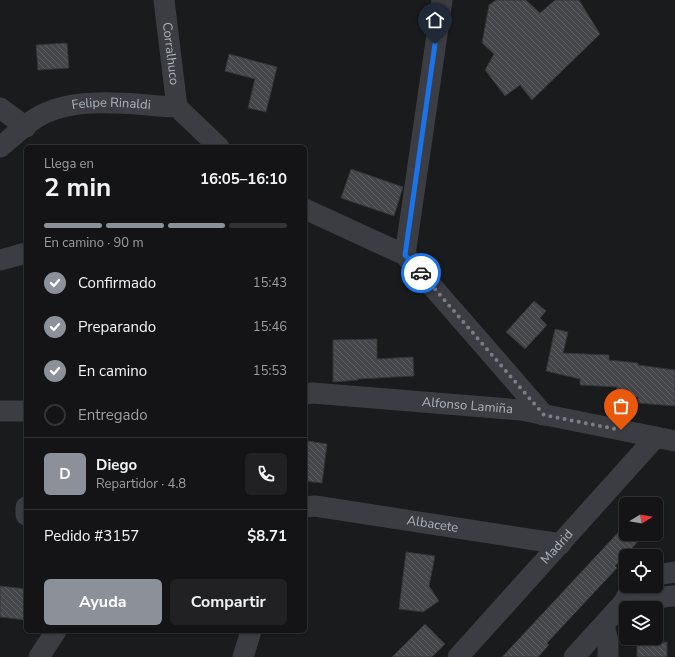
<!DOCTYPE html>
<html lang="es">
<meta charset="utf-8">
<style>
:root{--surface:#141416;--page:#212123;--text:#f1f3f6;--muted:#9d9ea1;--line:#333335;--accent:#8c9099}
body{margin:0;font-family:"Nunito Sans",sans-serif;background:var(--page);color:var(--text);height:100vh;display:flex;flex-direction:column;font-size:15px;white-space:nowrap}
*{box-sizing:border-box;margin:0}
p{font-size:13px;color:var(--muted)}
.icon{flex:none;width:22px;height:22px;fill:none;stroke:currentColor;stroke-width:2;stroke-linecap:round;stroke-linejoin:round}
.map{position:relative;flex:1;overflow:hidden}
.details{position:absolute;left:24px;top:145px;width:283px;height:488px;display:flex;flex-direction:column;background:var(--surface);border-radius:6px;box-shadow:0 1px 3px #0004,0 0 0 1px var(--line)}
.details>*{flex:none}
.needle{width:26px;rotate:79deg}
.fabs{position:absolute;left:619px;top:497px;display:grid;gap:8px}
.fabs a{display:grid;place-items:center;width:44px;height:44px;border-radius:6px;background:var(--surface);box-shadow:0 1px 3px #0004,0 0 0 1px var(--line);font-size:20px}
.pin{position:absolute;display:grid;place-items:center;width:34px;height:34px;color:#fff;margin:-41px -17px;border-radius:50% 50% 50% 0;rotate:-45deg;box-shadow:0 0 4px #0007}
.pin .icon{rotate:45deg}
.courier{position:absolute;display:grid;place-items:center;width:40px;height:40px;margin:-20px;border:3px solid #1a73e8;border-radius:50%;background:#fff;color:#222;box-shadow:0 1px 5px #0007}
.summary em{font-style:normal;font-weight:700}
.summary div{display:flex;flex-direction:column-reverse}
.summary{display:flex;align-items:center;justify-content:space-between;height:68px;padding:0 20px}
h1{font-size:26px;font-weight:700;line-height:30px}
.bar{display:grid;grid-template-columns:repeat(4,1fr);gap:6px 4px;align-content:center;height:48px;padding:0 20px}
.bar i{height:5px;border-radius:3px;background:var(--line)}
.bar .current{background:var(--accent)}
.bar p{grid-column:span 4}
.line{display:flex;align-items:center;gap:10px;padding:0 20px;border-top:1px solid var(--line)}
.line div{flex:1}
.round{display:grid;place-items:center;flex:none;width:42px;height:42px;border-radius:6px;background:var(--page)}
ol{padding:0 20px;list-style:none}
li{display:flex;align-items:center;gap:12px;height:44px}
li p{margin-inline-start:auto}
li .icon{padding:4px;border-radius:50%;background:var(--accent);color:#fff;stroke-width:4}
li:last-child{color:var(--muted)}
li i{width:22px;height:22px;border:2px solid var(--line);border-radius:50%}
.cta{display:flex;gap:8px;margin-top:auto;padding:8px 20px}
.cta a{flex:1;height:46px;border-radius:6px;background:var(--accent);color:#fff;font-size:16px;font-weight:700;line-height:46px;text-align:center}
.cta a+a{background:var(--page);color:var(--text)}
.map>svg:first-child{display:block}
.building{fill:url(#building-back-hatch);stroke:#343539}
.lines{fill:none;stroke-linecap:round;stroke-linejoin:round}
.minor{stroke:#3b3d42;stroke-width:21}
.done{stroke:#7a7e84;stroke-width:4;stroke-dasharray:0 7.2}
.route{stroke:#1a73e8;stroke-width:5}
.labels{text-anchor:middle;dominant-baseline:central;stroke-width:3;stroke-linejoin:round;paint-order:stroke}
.street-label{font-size:13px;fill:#adb3bc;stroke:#151618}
</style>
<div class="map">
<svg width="675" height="657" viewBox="0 0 675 657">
<defs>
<pattern id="building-back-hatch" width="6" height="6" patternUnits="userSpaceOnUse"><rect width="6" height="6" fill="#44464a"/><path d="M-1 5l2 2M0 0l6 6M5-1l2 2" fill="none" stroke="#5c5e62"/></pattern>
</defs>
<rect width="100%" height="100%" fill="#1a1b1d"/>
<g class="building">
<polygon points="496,0 526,0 540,13 555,0 579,0 600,34 532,100 520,85 505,96 485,70 494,54 482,43 489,5"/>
<polygon points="67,43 69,68 38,70 36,45"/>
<polygon points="229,54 277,67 266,112 248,108 255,79 225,71"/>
<polygon points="351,169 403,187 394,216 341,198"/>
<polygon points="534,301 546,311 540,318 547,325 525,349 506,332"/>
<polygon points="555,329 568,332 563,353 609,355 609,360 638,363 638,365 675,370 675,406 638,403 638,397 616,395 617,387 580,385 580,379 546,371"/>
<polygon points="377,339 377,359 413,357 414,376 358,379 358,380 333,382 333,340"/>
<polygon points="308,441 327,444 322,483 305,481"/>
<polygon points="626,524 626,534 645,534 615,566 617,568 547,643 549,645 538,657 502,657"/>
<polygon points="406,552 435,556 429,586 439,601 423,612 399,609"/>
<polygon points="0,586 26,589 26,620 0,617"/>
<polygon points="425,624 445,644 432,657 392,657"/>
<polygon points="667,642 667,657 637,657 637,643"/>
</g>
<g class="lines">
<g class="minor">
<path id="s1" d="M164 0 177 107"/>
<polyline points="0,108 26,127"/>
<path id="s2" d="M0 147C12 138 23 126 36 118 75 94 133 105 177 107L219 147"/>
<polyline points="305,209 405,255 544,415"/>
<polyline points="405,255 442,0"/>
<polyline points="0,260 26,253"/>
<path id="s3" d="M305 394 313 393 521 410 675 441"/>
<polyline points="0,411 26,411"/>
<polyline points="26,507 26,515"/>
<path id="s4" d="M305 507 315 506 561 544"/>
<polyline points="656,575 675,572"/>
<path d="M624 602C641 604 658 596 675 596"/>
<polyline points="39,657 56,631"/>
<polyline points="243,657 251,631"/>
<path id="s5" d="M458 657 656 437"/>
<polyline points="574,657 604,624"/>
<polyline points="608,657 608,642 604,624 624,602 632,586"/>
</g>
</g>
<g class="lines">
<polyline class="done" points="421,273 544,415 621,430"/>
<polyline class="route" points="421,273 405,255 435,44"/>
</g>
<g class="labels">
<g class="street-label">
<text stroke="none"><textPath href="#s1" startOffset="54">Corralhuco</textPath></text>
<text stroke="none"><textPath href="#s2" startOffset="124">Felipe Rinaldi</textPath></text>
<text stroke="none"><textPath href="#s3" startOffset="163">Alfonso Lamiña</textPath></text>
<text stroke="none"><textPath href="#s4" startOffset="129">Albacete</textPath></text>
<text stroke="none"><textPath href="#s5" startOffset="148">Madrid</textPath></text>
</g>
</g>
</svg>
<div class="fabs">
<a><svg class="needle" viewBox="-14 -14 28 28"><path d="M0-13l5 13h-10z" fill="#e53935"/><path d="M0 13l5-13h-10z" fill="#9d9ea1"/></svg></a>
<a><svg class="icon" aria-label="locate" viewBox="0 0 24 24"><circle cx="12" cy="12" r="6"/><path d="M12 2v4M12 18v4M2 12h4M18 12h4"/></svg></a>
<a><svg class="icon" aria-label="layers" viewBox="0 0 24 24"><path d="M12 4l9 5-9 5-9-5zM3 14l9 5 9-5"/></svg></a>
</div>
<div class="pin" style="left:621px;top:430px;background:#ea580c"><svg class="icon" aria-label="bag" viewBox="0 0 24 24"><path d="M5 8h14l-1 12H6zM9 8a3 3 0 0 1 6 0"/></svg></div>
<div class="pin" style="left:435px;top:44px;background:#1f2937"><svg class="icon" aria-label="home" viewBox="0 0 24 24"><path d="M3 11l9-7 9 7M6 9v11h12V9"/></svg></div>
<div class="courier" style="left:421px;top:273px"><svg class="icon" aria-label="car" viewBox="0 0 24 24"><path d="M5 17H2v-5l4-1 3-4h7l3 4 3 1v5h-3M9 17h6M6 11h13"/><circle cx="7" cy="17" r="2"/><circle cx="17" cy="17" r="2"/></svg></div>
<section class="details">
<div class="summary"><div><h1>2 min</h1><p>Llega en</p></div><em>16:05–16:10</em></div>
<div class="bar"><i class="current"></i><i class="current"></i><i class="current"></i><i></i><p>En camino · 90 m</p></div>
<ol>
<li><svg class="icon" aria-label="check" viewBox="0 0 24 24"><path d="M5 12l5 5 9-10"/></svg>Confirmado<p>15:43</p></li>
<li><svg class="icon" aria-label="check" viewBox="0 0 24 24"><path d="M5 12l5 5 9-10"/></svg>Preparando<p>15:46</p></li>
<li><svg class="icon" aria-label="check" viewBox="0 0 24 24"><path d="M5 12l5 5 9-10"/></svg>En camino<p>15:53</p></li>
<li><i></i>Entregado</li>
</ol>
<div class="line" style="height:72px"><b class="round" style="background:var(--accent);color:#fff">D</b><div><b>Diego</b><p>Repartidor · 4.8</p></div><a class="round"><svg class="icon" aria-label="phone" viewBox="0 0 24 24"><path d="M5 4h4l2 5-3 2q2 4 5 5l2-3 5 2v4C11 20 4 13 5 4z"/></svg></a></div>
<div class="line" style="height:52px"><div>Pedido #3157</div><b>$8.71</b></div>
<div class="cta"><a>Ayuda</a><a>Compartir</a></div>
</section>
</div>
